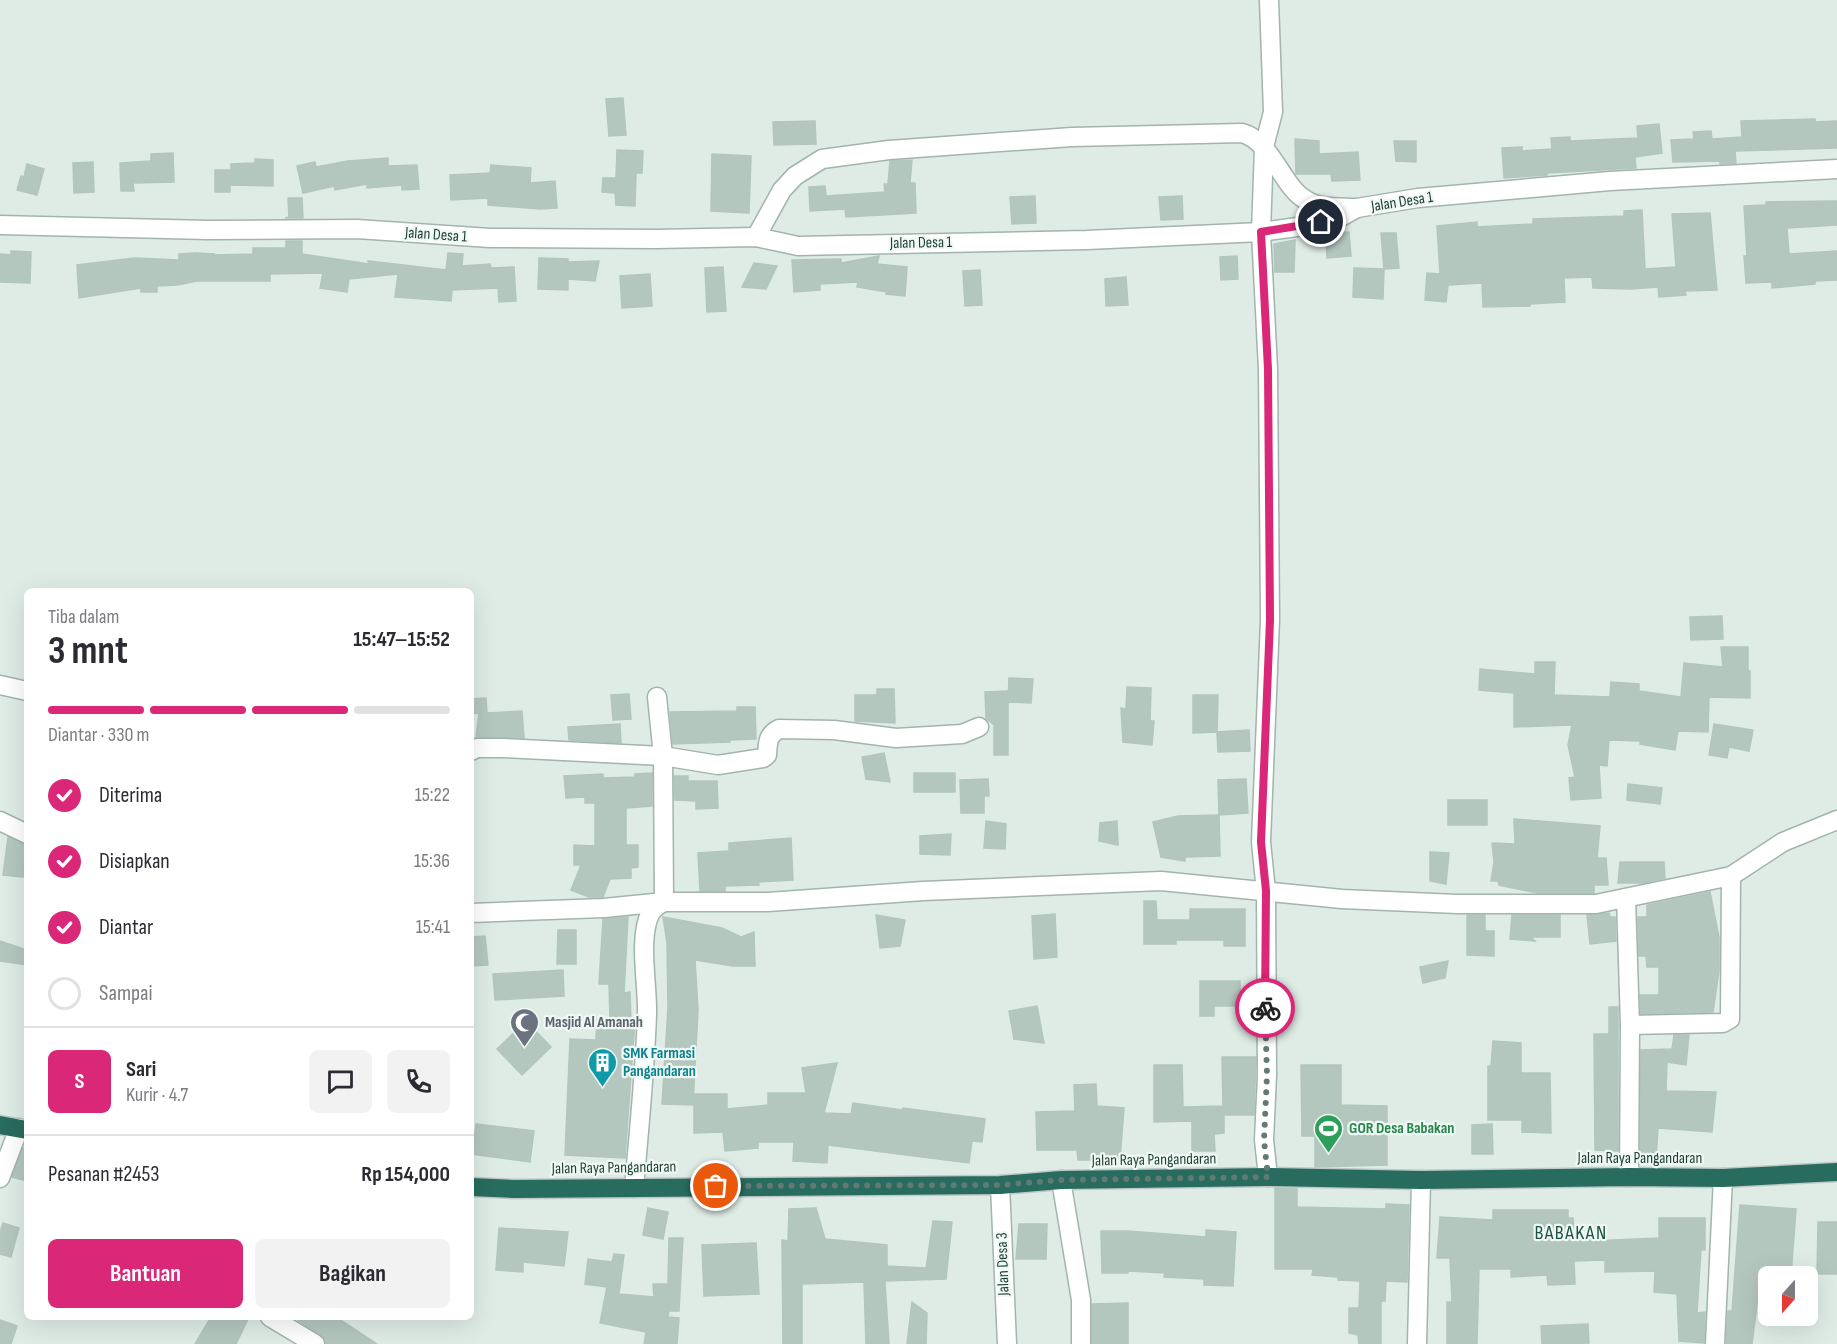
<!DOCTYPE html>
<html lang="id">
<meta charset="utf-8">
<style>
:root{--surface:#fff;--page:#f2f2f3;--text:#2b2b33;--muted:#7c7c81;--line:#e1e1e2;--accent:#db2777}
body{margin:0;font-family:"Sofia Sans Condensed",sans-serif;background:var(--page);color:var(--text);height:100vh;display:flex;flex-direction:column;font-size:22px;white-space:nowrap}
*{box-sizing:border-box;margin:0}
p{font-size:20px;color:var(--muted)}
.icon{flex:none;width:33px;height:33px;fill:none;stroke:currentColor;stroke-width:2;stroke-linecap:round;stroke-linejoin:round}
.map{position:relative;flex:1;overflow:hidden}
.panel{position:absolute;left:24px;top:588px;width:450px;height:732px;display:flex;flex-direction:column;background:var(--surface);border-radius:9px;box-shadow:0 6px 24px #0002}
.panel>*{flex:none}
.needle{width:39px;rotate:201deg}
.buttons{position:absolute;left:1758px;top:1266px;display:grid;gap:12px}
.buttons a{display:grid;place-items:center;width:60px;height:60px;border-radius:9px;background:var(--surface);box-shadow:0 6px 24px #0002;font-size:30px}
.pin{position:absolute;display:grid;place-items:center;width:51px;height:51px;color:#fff;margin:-26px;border:3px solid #fff;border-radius:50%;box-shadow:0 2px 6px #0007}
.courier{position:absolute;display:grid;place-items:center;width:60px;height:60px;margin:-30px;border:4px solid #db2777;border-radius:50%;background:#fff;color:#222;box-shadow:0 2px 8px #0007}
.summary em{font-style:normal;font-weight:700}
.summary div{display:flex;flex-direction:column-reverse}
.summary{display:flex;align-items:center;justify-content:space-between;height:102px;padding:0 24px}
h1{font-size:39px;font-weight:700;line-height:45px}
.bar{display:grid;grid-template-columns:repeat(4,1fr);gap:9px 6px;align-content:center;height:72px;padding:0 24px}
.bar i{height:8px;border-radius:4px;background:var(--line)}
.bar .on{background:var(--accent)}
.bar p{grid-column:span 4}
.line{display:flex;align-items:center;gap:15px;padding:0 24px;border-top:2px solid var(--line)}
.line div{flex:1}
.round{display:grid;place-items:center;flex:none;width:63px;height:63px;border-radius:9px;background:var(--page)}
ol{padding:0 24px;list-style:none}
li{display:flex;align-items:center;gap:18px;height:66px}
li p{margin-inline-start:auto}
li .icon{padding:6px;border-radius:50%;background:var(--accent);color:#fff;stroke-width:4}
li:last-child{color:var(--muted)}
li i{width:33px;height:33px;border:3px solid var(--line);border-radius:50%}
.cta{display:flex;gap:12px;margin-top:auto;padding:12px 24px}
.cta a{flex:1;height:69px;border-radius:9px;background:var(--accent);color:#fff;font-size:24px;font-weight:700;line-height:69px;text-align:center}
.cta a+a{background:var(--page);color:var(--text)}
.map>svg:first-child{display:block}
.building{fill:#b4c7bf;stroke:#b1c6bd;stroke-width:1.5}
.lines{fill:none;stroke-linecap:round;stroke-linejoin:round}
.minor-casing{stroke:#a1b4ad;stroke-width:21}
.highway-casing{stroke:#c0c9c6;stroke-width:21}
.minor{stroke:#fff;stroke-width:18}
.highway{stroke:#286c5f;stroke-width:18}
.done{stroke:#627a73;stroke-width:6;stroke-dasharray:0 10.8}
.route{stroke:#db2777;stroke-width:8}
.labels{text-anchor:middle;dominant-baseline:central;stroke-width:4.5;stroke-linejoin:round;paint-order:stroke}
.street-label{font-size:16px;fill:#1e3d35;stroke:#f0f8f4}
.worship-label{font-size:16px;font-weight:bold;fill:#5b616d;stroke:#f0f8f4;text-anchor:start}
.culture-label{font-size:16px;font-weight:bold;fill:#0d838f;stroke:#f0f8f4;text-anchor:start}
.leisure-label{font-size:16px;font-weight:bold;fill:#27864d;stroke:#f0f8f4;text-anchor:start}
.quarter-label{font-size:20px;letter-spacing:1.5px;fill:#195144;stroke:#f0f8f4}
</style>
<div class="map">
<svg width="1837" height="1344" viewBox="0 0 1837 1344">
<rect width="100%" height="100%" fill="#dfece6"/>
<g class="building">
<polygon points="623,98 626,135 609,136 606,99"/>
<polygon points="1815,119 1815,122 1837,121 1837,148 1735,151 1736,163 1720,164 1720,161 1673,162 1671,140 1694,139 1693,132 1711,131 1712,139 1742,137 1741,121"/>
<polygon points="815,121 816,144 774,145 773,122"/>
<polygon points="1659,124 1662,153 1635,157 1636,168 1547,173 1547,175 1504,178 1502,148 1522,147 1522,151 1552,149 1551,138 1570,137 1570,141 1638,138 1637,126"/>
<polygon points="1295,139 1319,141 1319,154 1358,152 1360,180 1332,181 1331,174 1296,174"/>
<polygon points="1394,141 1416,141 1416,162 1396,161"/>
<polygon points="617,150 643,151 642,173 636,173 635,206 616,205 615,193 602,192 603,178 616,178"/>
<polygon points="173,153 174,182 133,183 134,191 121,191 120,163 151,161 151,154"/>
<polygon points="712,154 751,156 749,213 711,211"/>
<polygon points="388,158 388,166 417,165 419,189 402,190 402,185 367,188 367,184 335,190 334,186 303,193 297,166 315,162 316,167 348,161"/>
<polygon points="255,159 273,160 273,186 230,185 230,192 215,192 215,170 231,170 231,164 255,163"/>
<polygon points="912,160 910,183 915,183 916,213 846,217 845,209 810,211 809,187 825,186 826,196 885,192 884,184 888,184 890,161"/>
<polygon points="93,162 94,192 74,193 73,163"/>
<polygon points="27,164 44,169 37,195 17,190 21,176 24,177"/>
<polygon points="491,165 531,168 530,183 555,181 557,208 540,209 488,205 488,198 451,200 450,175 490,173"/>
<polygon points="1035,196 1036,223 1012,224 1010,197"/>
<polygon points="1182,196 1183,219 1161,220 1159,197"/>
<polygon points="288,198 302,198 303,218 285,218 289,217"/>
<polygon points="1837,201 1837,225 1787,228 1789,254 1837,251 1837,280 1815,281 1815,284 1772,288 1772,282 1746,283 1744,256 1747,256 1744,206 1766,205 1766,202"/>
<polygon points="1642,210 1645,269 1676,267 1672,214 1710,213 1717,290 1685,291 1686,295 1659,297 1658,287 1631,289 1593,288 1592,277 1564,278 1565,302 1530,304 1530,306 1483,307 1482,283 1448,285 1446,302 1425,300 1427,273 1440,274 1437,226 1477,222 1477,227 1533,224 1533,219 1624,216 1624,211"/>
<polygon points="1349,232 1351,256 1327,258 1326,233"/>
<polygon points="1381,233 1396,233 1399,268 1384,269"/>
<polygon points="1295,240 1294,272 1275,272 1274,244"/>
<polygon points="286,241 302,241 302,254 369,264 368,261 446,270 448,253 463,254 462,266 490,264 491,268 514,267 516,301 499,302 498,288 452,290 451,301 395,297 398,274 349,279 347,292 320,288 323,273 270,274 270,281 197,281 177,285 157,286 157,292 141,292 141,288 79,298 77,265 135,258 179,260 179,254 195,253 214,254 214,255 253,254 253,248 286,248"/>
<polygon points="11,251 31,252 30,283 0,282 0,254 11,255"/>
<polygon points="879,256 877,264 907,267 905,296 886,294 887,292 857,287 858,282 820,284 820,290 794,292 792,260 841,259 841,263"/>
<polygon points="1237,256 1238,279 1221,280 1220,257"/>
<polygon points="539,258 568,259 568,262 599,261 595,281 568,279 568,290 538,289"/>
<polygon points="754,263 777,266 766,289 742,287"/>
<polygon points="723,267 726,311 707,312 705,268"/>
<polygon points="1354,268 1384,269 1383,299 1353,297"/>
<polygon points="980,270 982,305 965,306 963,271"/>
<polygon points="650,274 652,306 622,308 620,276"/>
<polygon points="1126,277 1128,305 1106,306 1105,279"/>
<polygon points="1722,616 1723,639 1691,640 1690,617"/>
<polygon points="1721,647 1748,647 1748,671 1750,671 1750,698 1709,697 1708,732 1678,731 1675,750 1640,744 1640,741 1609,740 1607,766 1599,765 1601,798 1571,800 1569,778 1575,777 1568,745 1572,725 1514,727 1514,693 1479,690 1480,669 1535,674 1535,662 1555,662 1554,695 1610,697 1611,682 1639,684 1639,691 1681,697 1684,663 1723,667"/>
<polygon points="1009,678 1033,679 1031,703 1008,702"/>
<polygon points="1127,687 1151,688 1150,721 1154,721 1152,745 1123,742 1121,708 1126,709"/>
<polygon points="877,689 894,689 895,723 855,721 855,695 877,695"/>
<polygon points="1008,691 1008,755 994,755 994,725 986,718 985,692"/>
<polygon points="629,694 631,719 613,720 611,695"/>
<polygon points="1193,695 1218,695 1217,732 1193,733"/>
<polygon points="486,698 487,713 522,711 524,738 476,737 479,713 471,714 471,699"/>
<polygon points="737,707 755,707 756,739 730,740 730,742 673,744 670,712 737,711"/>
<polygon points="620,724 621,743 569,740 568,727"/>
<polygon points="1714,724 1753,730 1749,751 1729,747 1727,758 1709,755"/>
<polygon points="1249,730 1250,751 1218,752 1217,732"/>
<polygon points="884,753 890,782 866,779 862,757"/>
<polygon points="652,773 652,806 626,808 626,845 638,845 638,867 631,868 631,878 610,879 603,897 589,897 571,890 581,865 574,865 574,845 595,846 595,803 585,803 585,797 566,798 564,776 603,774 603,778 635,777 635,774"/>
<rect x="914" y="773" width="41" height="19"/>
<polygon points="674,776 688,776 688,781 717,781 718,808 696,809 696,801 675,800"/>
<polygon points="988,779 989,796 984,796 984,813 961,813 960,780"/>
<polygon points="1246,779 1248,813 1219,815 1218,780"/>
<polygon points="1628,784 1662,788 1660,804 1627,800"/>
<rect x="1448" y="800" width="39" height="25"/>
<polygon points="1219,815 1220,856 1185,857 1185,861 1161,857 1153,822 1178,816"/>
<polygon points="1514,819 1600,826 1597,858 1606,858 1608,885 1594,885 1594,893 1537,893 1499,885 1498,881 1491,881 1494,862 1492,843 1515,844"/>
<polygon points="986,821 1006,824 1005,849 984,848"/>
<polygon points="1117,821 1118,845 1099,841 1100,823"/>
<polygon points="951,834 950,855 920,854 920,836"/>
<polygon points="8,837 27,845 23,877 3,875"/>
<polygon points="791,838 793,880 758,882 759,885 725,886 725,891 700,891 698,853 729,851 729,843"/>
<polygon points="1430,852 1449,853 1446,884 1430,881"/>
<polygon points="1620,862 1664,862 1665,878 1644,883 1618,883"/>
<polygon points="1710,892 1719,937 1719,971 1713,1012 1641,1014 1640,995 1659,995 1659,967 1647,967 1646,956 1639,956 1638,917 1647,917 1647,905"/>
<polygon points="1144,901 1156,901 1157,920 1190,920 1190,909 1245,909 1245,946 1224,946 1224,940 1176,940 1176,944 1144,944"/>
<polygon points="1609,913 1610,917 1615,917 1616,941 1590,944 1587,915"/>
<polygon points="1055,914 1057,957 1034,959 1032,916"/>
<polygon points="876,915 905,920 900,946 880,948"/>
<polygon points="1467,915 1485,915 1485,931 1494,931 1494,956 1467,955"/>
<polygon points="1512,915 1560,915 1560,937 1531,937 1535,941 1510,939"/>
<polygon points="628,917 624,993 630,992 631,1021 635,1021 625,1158 565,1155 570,1039 596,1040 597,1019 610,1020 609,984 599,984 603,919"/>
<polygon points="663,917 722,928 741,937 754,932 755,966 733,966 695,960 698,1010 693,1105 662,1104 668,1008 667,943"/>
<polygon points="558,930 576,930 576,964 557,964"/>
<polygon points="485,936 488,965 471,966 471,937"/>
<polygon points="0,941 27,950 27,965 0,961"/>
<polygon points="1448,961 1445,978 1423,983 1420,967"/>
<polygon points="563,970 564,996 495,1000 493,974"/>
<polygon points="1200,981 1240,981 1240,1006 1214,1006 1214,1016 1200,1016"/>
<polygon points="1037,1006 1044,1043 1014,1039 1009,1011"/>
<polygon points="1609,1007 1618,1007 1618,1151 1595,1150 1594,1034 1609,1034"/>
<polygon points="526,1021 551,1047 522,1075 497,1049"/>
<polygon points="1674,1035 1689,1035 1686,1065 1667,1062 1666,1091 1716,1092 1712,1132 1658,1128 1656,1161 1640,1160 1641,1050 1672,1049"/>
<polygon points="1493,1041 1521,1043 1521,1073 1550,1073 1551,1133 1522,1132 1522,1120 1488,1120 1488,1066 1491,1066"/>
<polygon points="1222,1057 1256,1057 1254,1115 1224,1115 1224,1133 1214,1134 1215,1151 1192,1151 1192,1121 1154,1122 1154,1065 1182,1065 1183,1107 1223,1106"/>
<polygon points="837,1063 824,1113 851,1114 853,1103 902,1110 903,1108 985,1119 982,1142 972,1141 969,1163 828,1145 827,1163 793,1161 794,1142 758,1142 758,1148 725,1151 723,1132 694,1133 694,1094 727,1094 727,1109 768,1105 768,1093 806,1093 802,1068"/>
<polygon points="1301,1065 1341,1065 1341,1105 1387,1106 1387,1165 1315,1167 1315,1136 1302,1136"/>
<polygon points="1096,1084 1097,1106 1124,1108 1120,1160 1078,1160 1077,1150 1037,1150 1036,1112 1075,1111 1074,1085"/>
<polygon points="476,1124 534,1131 530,1162 472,1154"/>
<polygon points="1492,1124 1493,1154 1472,1154 1472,1125"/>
<polygon points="23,1148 27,1149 27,1181 12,1177"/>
<polygon points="1275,1188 1297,1189 1297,1207 1386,1209 1386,1204 1409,1205 1407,1282 1386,1281 1385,1301 1381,1301 1381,1344 1359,1344 1358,1335 1349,1333 1349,1308 1359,1308 1360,1281 1338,1280 1338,1277 1312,1275 1313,1269 1275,1269"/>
<polygon points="1740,1205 1796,1209 1791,1276 1768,1276 1768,1298 1758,1297 1752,1344 1726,1344 1728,1311 1732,1311"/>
<polygon points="648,1208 668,1212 663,1239 643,1235"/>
<polygon points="816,1208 825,1239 887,1245 887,1266 926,1268 933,1221 952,1222 946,1279 884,1281 885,1283 889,1344 866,1344 864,1282 802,1284 802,1344 783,1344 782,1240 788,1241 789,1209"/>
<polygon points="1493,1210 1568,1210 1568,1218 1573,1218 1574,1235 1591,1235 1591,1241 1659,1238 1659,1218 1705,1218 1705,1250 1701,1250 1697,1313 1705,1312 1704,1343 1679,1341 1677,1294 1654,1292 1655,1271 1605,1272 1605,1260 1574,1261 1575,1284 1548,1285 1547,1275 1511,1277 1511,1269 1479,1269 1477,1344 1447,1344 1447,1302 1452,1302 1450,1258 1437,1258 1440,1217 1493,1220"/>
<polygon points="1818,1222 1837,1222 1837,1274 1817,1274"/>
<polygon points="3,1223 19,1228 11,1257 0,1254 0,1232"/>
<polygon points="1019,1224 1047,1224 1046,1259 1016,1259"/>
<polygon points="499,1228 568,1232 564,1266 523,1262 523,1272 496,1270"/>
<polygon points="1206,1230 1236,1232 1233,1286 1204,1285 1204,1279 1164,1277 1165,1273 1128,1271 1128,1273 1102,1273 1101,1231 1127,1231 1206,1237"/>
<polygon points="669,1238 683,1238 679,1311 669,1311 668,1317 679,1318 677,1344 644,1344 646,1332 600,1323 607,1287 585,1284 588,1259 612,1262 614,1254 624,1255 619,1294 654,1297 653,1284 668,1284"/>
<polygon points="756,1243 759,1294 704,1296 702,1245"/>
<polygon points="912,1302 927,1313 926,1344 907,1344"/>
<polygon points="1128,1303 1128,1344 1092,1344 1092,1304"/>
<polygon points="211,1317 249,1317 236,1344 195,1344"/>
<polygon points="297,1317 331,1317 339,1319 377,1344 326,1344 321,1335 296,1319"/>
<polygon points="0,1320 17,1326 11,1344 0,1344"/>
<polygon points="1588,1324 1589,1343 1542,1344 1541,1326"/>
</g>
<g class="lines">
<defs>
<g id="minor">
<polyline points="0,225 208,230 357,229 490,238 656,239 756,237 798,246 1087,240 1261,232 1304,226 1339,218 1357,208 1418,198 1610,181 1837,169"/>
<path d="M756 237 782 190 795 176 822 159 889 150 1072 137 1242 133C1272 141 1282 187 1306 200 1320 209 1341 207 1357 208"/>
<polyline points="0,685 27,691"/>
<path d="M471 751 477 748H503L663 756 718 765 763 758 767 755C768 743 767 735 779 729L834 730 896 738 962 734 979 727"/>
<polyline points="0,821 27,834"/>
<polyline points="1626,898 1630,1025 1629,1177"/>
<polyline points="471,913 604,908 664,902 768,902 923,891 1161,881 1342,899 1457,904 1596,904 1731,876 1783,842 1837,820"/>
<polyline points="1630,1025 1723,1023 1730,1019 1731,876"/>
<polyline points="1268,1177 1264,1140 1267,1075 1266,891 1261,842 1270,620 1268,369 1261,232 1264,147 1273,112 1269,0"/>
<polyline points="0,1178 19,1128"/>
<polyline points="1061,1180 1081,1300 1081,1344"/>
<polyline points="1000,1185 1007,1344"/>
<path d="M634 1188C639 1130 645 1072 647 1014 648 986 638 939 650 914 653 908 658 905 664 902L663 756 657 697"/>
<polyline points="270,1317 315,1344"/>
<polyline points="1417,1344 1421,1180"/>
<polyline points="1715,1344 1723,1178"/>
</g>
<g id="highway">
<polyline points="0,1125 27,1130"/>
<polyline points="471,1187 513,1189 1000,1185 1061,1180 1268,1177 1421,1180 1629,1177 1723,1178 1837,1172"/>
</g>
</defs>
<use href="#minor" class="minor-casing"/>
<use href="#highway" class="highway-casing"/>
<use href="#minor" class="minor"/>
<use href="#highway" class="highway"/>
</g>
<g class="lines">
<polyline class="done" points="716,1186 1000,1185 1061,1180 1268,1177 1264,1140 1267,1075 1265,1008"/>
<polyline class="route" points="1265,1008 1266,891 1261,842 1270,620 1268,369 1261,232 1321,222"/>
</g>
<defs>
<symbol id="mosque-pin" viewBox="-11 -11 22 30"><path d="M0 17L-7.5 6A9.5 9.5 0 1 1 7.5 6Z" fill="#6b7280" stroke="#f0f8f4"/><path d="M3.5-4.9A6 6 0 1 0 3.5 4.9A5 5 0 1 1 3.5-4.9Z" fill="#fff"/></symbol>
<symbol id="building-pin" viewBox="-11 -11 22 30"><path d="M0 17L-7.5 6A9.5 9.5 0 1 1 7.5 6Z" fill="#0f9aa8" stroke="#f0f8f4"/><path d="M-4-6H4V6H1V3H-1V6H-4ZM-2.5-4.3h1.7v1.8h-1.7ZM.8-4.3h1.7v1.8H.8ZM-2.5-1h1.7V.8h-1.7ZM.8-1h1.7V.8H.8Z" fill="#fff"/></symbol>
<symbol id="stadium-pin" viewBox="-11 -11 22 30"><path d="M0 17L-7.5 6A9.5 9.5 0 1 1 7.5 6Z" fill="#2e9e5b" stroke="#f0f8f4"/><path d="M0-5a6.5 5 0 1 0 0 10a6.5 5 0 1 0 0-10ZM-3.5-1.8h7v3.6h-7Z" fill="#fff"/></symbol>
</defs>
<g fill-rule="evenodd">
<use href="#mosque-pin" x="508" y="1006" width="33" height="45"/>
<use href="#building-pin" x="586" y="1046" width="33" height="45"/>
<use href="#stadium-pin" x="1312" y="1112" width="33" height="45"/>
</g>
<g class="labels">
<g class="street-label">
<text transform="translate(1402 202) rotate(-9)">Jalan Desa 1</text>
<text transform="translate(436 235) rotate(4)">Jalan Desa 1</text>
<text transform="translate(921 243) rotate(-1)">Jalan Desa 1</text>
<text x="1640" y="1158">Jalan Raya Pangandaran</text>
<text transform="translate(1154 1160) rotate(-1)">Jalan Raya Pangandaran</text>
<text transform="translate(614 1168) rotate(-1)">Jalan Raya Pangandaran</text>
<text transform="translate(1003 1264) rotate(-92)">Jalan Desa 3</text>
</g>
<g class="worship-label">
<text x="545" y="1022">Masjid Al Amanah</text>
</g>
<g class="culture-label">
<text x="623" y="1053">SMK Farmasi<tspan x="623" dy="18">Pangandaran</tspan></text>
</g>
<g class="leisure-label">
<text x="1349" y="1128">GOR Desa Babakan</text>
</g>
<g class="quarter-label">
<text x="1571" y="1233">BABAKAN</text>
</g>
</g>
</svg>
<div class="buttons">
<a><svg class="needle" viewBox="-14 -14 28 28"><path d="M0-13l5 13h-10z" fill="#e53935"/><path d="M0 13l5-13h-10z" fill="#7c7c81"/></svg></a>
</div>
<div class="pin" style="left:716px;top:1186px;background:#ea580c"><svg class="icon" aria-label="bag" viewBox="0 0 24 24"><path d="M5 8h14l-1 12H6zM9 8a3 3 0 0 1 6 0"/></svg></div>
<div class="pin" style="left:1321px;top:222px;background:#1f2937"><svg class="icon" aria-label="home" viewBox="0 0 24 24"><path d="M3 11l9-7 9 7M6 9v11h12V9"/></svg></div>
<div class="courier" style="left:1265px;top:1008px"><svg class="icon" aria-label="bike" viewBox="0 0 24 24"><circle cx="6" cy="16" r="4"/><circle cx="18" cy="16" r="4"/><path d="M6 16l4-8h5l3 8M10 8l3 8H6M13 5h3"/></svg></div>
<section class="panel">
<div class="summary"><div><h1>3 mnt</h1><p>Tiba dalam</p></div><em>15:47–15:52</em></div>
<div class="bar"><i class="on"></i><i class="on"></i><i class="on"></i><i></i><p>Diantar · 330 m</p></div>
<ol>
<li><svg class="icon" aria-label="check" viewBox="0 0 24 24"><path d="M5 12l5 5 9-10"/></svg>Diterima<p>15:22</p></li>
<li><svg class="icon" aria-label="check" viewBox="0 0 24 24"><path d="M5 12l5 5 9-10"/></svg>Disiapkan<p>15:36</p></li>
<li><svg class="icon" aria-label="check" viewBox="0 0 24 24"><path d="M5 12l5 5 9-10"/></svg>Diantar<p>15:41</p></li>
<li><i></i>Sampai</li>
</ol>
<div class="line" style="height:108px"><b class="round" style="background:var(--accent);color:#fff">S</b><div><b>Sari</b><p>Kurir · 4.7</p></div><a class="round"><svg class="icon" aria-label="chat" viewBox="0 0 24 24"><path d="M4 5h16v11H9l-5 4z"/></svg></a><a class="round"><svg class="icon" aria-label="phone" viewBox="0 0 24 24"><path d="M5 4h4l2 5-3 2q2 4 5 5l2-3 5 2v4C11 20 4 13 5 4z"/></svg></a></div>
<div class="line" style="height:78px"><div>Pesanan #2453</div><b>Rp 154,000</b></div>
<div class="cta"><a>Bantuan</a><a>Bagikan</a></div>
</section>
</div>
